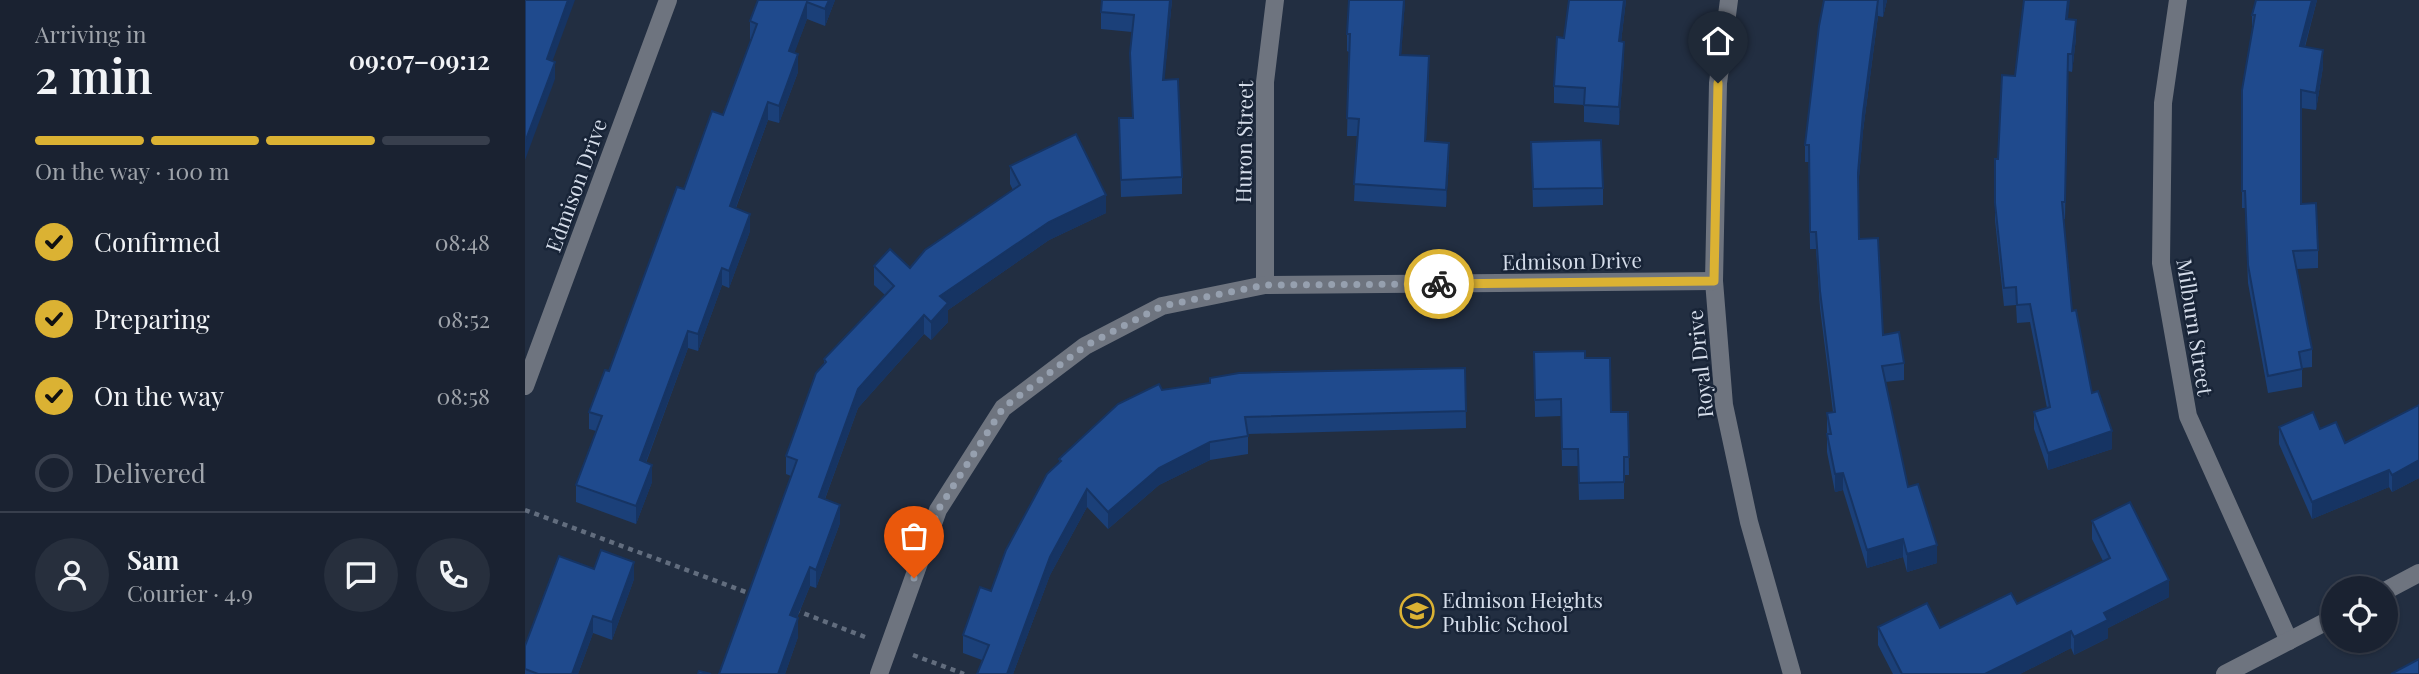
<!DOCTYPE html>
<meta charset="utf-8">
<style>
:root{--surface:#1a2231;--page:#272f3d;--text:#f1f3f6;--muted:#9fa4ab;--line:#383f4d;--accent:#dbb233}
body{margin:0;font-family:"Playfair Display",serif;background:var(--page);color:var(--text);height:100vh;display:flex;flex-direction:column;font-size:26px;white-space:nowrap}
*{box-sizing:border-box;margin:0}
p{font-size:23px;color:var(--muted)}
.icon{flex:none;width:38px;height:38px;fill:none;stroke:currentColor;stroke-width:2;stroke-linecap:round;stroke-linejoin:round}
.map{position:relative;flex:1;overflow:hidden}
.panel{display:flex;flex-direction:column;background:var(--surface);width:525px}
.panel>*{flex:none}
.controls{position:absolute;left:1796px;top:576px;display:grid;gap:14px}
.controls a{display:grid;place-items:center;width:77px;height:77px;border-radius:50%;background:var(--surface);box-shadow:0 2px 5px #0004,0 0 0 2px var(--line);font-size:35px}
.pin{position:absolute;display:grid;place-items:center;width:60px;height:60px;color:#fff;margin:-72px -30px;border-radius:50% 50% 50% 0;rotate:-45deg;box-shadow:0 0 7px #0007}
.pin .icon{rotate:45deg}
.courier{position:absolute;display:grid;place-items:center;width:70px;height:70px;margin:-35px;border:5px solid #dbb233;border-radius:50%;background:#fff;color:#222;box-shadow:0 2px 9px #0007}
.head em{font-style:normal;font-weight:600}
.head div{display:flex;flex-direction:column-reverse}
.head{display:flex;align-items:center;justify-content:space-between;height:119px;padding:0 35px}
h1{font-size:46px;font-weight:600;line-height:52px}
.bar{display:grid;grid-template-columns:repeat(4,1fr);gap:10px 7px;align-content:center;height:84px;padding:0 35px}
.bar i{height:9px;border-radius:5px;background:var(--line)}
.bar .active{background:var(--accent)}
.bar p{grid-column:span 4}
.line{display:flex;align-items:center;gap:18px;padding:0 35px;border-top:2px solid var(--line)}
.line div{flex:1}
.round{display:grid;place-items:center;flex:none;width:74px;height:74px;border-radius:37px;background:var(--page)}
ol{padding:0 35px;list-style:none}
li{display:flex;align-items:center;gap:21px;height:77px}
li p{margin-inline-start:auto}
li .icon{padding:7px;border-radius:50%;background:var(--accent);color:#111;stroke-width:4}
li:last-child{color:var(--muted)}
li i{width:38px;height:38px;border:4px solid var(--line);border-radius:50%}
main{display:flex;flex:1;min-height:0}
.map>svg:first-child{display:block}
.lines{fill:none;stroke-linecap:round;stroke-linejoin:round}
.path{stroke:#626d7e;stroke-width:4.5;stroke-dasharray:5 5;stroke-linecap:butt}
.minor{stroke:#6e747f;stroke-width:18}
.wall{fill:#1b4079}
.shaded-wall{fill:#163463}
.building{fill:#1f4a8d;stroke:#163463;stroke-width:2}
.done{stroke:#96a0af;stroke-width:7;stroke-dasharray:0 12.6}
.route{stroke:#dbb233;stroke-width:9}
.labels{text-anchor:middle;dominant-baseline:central;stroke-width:5;stroke-linejoin:round;paint-order:stroke}
.street-label{font-size:21px;fill:#d5ddea;stroke:#182437}
.poi-label{font-size:21px;fill:#d5ddea;stroke:#182437;text-anchor:start}
</style>
<main>
<section class="panel">
<div class="head"><div><h1>2 min</h1><p>Arriving in</p></div><em>09:07–09:12</em></div>
<div class="bar"><i class="active"></i><i class="active"></i><i class="active"></i><i></i><p>On the way · 100 m</p></div>
<ol>
<li><svg class="icon" aria-label="check" viewBox="0 0 24 24"><path d="M5 12l5 5 9-10"/></svg>Confirmed<p>08:48</p></li>
<li><svg class="icon" aria-label="check" viewBox="0 0 24 24"><path d="M5 12l5 5 9-10"/></svg>Preparing<p>08:52</p></li>
<li><svg class="icon" aria-label="check" viewBox="0 0 24 24"><path d="M5 12l5 5 9-10"/></svg>On the way<p>08:58</p></li>
<li><i></i>Delivered</li>
</ol>
<div class="line" style="height:126px"><a class="round"><svg class="icon" aria-label="person" viewBox="0 0 24 24"><circle cx="12" cy="8" r="4"/><path d="M4 21q1-7 8-7t8 7"/></svg></a><div><b>Sam</b><p>Courier · 4.9</p></div><a class="round"><svg class="icon" aria-label="chat" viewBox="0 0 24 24"><path d="M4 5h16v11H9l-5 4z"/></svg></a><a class="round"><svg class="icon" aria-label="phone" viewBox="0 0 24 24"><path d="M5 4h4l2 5-3 2q2 4 5 5l2-3 5 2v4C11 20 4 13 5 4z"/></svg></a></div>
</section>
<div class="map">
<svg width="1894" height="674" viewBox="0 0 1894 674">
<rect width="100%" height="100%" fill="#222e41"/>
<g class="lines">
<g class="path">
<polyline points="0,510 229,595"/>
<polyline points="270,610 340,637"/>
<polyline points="388,655 439,674"/>
</g>
<g class="minor">
<polyline points="1204,0 1193,83 1189,281 1199,405 1224,522 1267,674"/>
<polyline points="1653,0 1638,103 1636,263 1663,416 1764,641"/>
<polyline points="740,285 740,82 750,0"/>
<polyline points="0,386 143,0"/>
<polyline points="1860,591 1894,573"/>
<polyline points="354,674 413,510 478,408 560,346 637,306 740,285 1189,281"/>
<polyline points="1700,674 1808,618"/>
</g>
</g>
<g class="wall">
<polygon points="233,0 310,0 300,26 282,19 269,53 273,72 254,123 243,120 211,208 225,231 204,288 197,285 173,351 163,348 121,463 127,482 111,524 51,502 51,485 71,431 64,429 64,412 84,371 159,189 198,115 226,39 225,39 225,21"/>
<polygon points="647,0 639,80 657,177 657,194 596,197 594,118 608,118 605,70 605,53 607,32 576,29 576,12"/>
<polygon points="824,0 880,0 876,55 904,73 901,141 924,160 921,207 829,201 832,136 822,136 824,52 822,51 822,34"/>
<polygon points="1101,0 1096,42 1099,59 1094,125 1059,122 1059,105 1029,103 1029,86 1039,38"/>
<polygon points="1299,0 1362,0 1358,17 1353,16 1338,131 1333,188 1334,239 1358,335 1379,363 1379,380 1360,382 1383,487 1412,563 1382,572 1378,557 1342,568 1318,490 1310,492 1302,452 1302,413 1308,412 1295,308 1291,249 1285,249 1284,162 1280,162 1280,145"/>
<polygon points="1792,0 1780,47 1798,67 1791,110 1776,108 1776,204 1793,250 1793,268 1772,269 1787,349 1787,367 1777,368 1777,387 1743,393 1723,283 1720,208 1717,208 1717,90 1727,30 1727,15"/>
<polygon points="1543,19 1551,38 1547,72 1543,71 1540,219 1538,219 1547,311 1567,393 1587,449 1523,470 1509,429 1509,412 1522,408 1505,322 1492,323 1491,305 1479,306 1470,220 1470,159 1473,159 1490,76"/>
<polygon points="1006,142 1078,188 1078,205 1008,207"/>
<polygon points="485,166 581,213 524,240 423,310 423,322 406,340 399,334 333,408 300,499 315,523 291,588 285,586 272,618 273,637 260,674 194,674 266,476 261,474 261,456 299,365 299,359 360,295 349,285 349,266 385,268 488,190 485,184"/>
<polygon points="1009,352 1060,358 1086,412 1103,412 1104,475 1099,475 1099,499 1054,500 1053,466 1037,466 1036,416 1010,417"/>
<polygon points="940,368 941,428 723,434 723,454 685,460 634,485 583,529 562,507 525,575 488,674 452,674 457,660 438,653 438,635 466,591 534,463 534,459 637,390 685,383 685,378"/>
<polygon points="1894,405 1894,478 1867,492 1864,487 1787,519 1754,444 1754,427 1795,429 1820,443"/>
<polygon points="1567,521 1644,597 1583,628 1583,638 1549,655 1546,648 1495,674 1368,674 1353,645 1353,627 1415,628 1492,604 1578,561 1567,539"/>
<polygon points="69,569 109,579 87,640 68,633 53,674 0,674 0,646"/>
</g>
<g class="shaded-wall">
<polygon points="43,0 50,0 22,76 22,59"/>
<polygon points="304,0 310,0 300,26 300,9"/>
<polygon points="645,0 647,0 638,97 638,80"/>
<polygon points="879,0 880,0 875,72 875,55"/>
<polygon points="1099,0 1101,0 1094,59 1094,41"/>
<polygon points="1353,0 1353,16 1338,131 1333,191 1333,173 1338,113"/>
<polygon points="1358,0 1362,0 1358,17"/>
<polygon points="1543,0 1545,0 1541,36 1541,19"/>
<polygon points="1787,0 1792,0 1775,63 1775,46"/>
<polygon points="282,2 282,19 264,68 264,51"/>
<polygon points="1551,20 1551,38 1547,72 1547,54"/>
<polygon points="1099,42 1099,59 1094,125 1094,107"/>
<polygon points="1798,50 1798,67 1791,110 1791,93"/>
<polygon points="273,54 273,72 254,123 254,106"/>
<polygon points="904,56 904,73 900,159 900,141"/>
<polygon points="30,62 30,79 0,160 0,142"/>
<polygon points="243,102 243,120 205,223 205,206"/>
<polygon points="924,143 924,160 921,207 921,190"/>
<polygon points="581,195 581,213 524,240 423,310 423,322 406,340 406,322 415,296 524,222"/>
<polygon points="225,214 225,231 204,288 204,271"/>
<polygon points="197,268 197,285 173,351 173,334"/>
<polygon points="399,315 399,334 333,408 294,515 294,497 333,389"/>
<polygon points="163,331 163,348 115,478 115,460"/>
<polygon points="1587,431 1587,449 1523,470 1523,453"/>
<polygon points="685,442 685,460 634,485 583,529 583,512 634,468"/>
<polygon points="1894,460 1894,478 1867,492 1867,475"/>
<polygon points="127,465 127,482 111,524 111,506"/>
<polygon points="1864,470 1864,487 1787,519 1787,502"/>
<polygon points="1318,473 1318,490 1310,492 1310,474"/>
<polygon points="562,489 562,507 525,575 488,674 482,674 525,557"/>
<polygon points="315,505 315,523 291,588 291,570"/>
<polygon points="1378,539 1378,557 1342,568 1342,550"/>
<polygon points="1412,545 1412,563 1382,572 1382,554"/>
<polygon points="109,562 109,579 87,640 87,622"/>
<polygon points="285,567 285,586 265,634 265,615"/>
<polygon points="1644,580 1644,597 1583,628 1583,638 1549,655 1549,637 1579,613"/>
<polygon points="68,616 68,633 53,674 47,674"/>
<polygon points="273,618 273,637 260,674 253,674"/>
<polygon points="1546,631 1546,648 1495,674 1460,674"/>
</g>
<g class="building">
<polygon points="0,0 43,0 22,59 30,62 0,142"/>
<polygon points="233,0 304,0 300,9 282,2 264,51 273,54 254,106 243,102 205,206 225,214 204,271 197,268 173,334 163,331 115,460 127,465 111,506 51,485 77,416 64,412 80,370 84,371 152,187 159,189 187,111 198,115 232,24 225,21"/>
<polygon points="577,0 645,0 638,80 653,79 657,177 596,180 594,118 608,118 605,53 609,15 576,12"/>
<polygon points="824,0 879,0 875,55 904,56 900,141 924,143 921,190 829,184 834,119 822,118 825,34 822,34"/>
<polygon points="1044,0 1099,0 1094,41 1099,42 1094,107 1059,105 1060,88 1029,86 1032,37 1039,38"/>
<polygon points="1299,0 1353,0 1338,113 1333,173 1334,239 1353,238 1358,335 1374,332 1379,363 1357,366 1383,487 1393,484 1412,545 1382,554 1378,539 1342,550 1318,473 1310,474 1302,434 1306,434 1302,413 1310,412 1295,291 1291,232 1285,232 1284,145 1280,145 1294,26"/>
<polygon points="1499,0 1543,0 1541,19 1551,20 1547,54 1543,54 1540,202 1537,202 1547,311 1551,310 1567,393 1573,391 1587,431 1523,453 1509,412 1525,407 1505,304 1492,305 1491,287 1479,288 1470,203 1470,159 1473,159 1477,75 1490,76"/>
<polygon points="1731,0 1787,0 1775,46 1798,50 1791,93 1776,90 1776,204 1791,203 1793,250 1768,251 1787,349 1774,352 1777,369 1743,376 1723,265 1720,191 1717,191 1717,90 1730,15 1727,15"/>
<polygon points="551,134 581,195 524,222 415,296 423,303 406,322 399,315 333,389 294,497 315,505 291,570 285,567 265,615 273,618 253,674 194,674 272,460 261,456 291,373 301,362 299,359 369,286 349,266 365,249 385,268 400,250 495,185 485,166"/>
<polygon points="1076,140 1078,188 1008,189 1006,142"/>
<polygon points="1060,351 1060,358 1085,358 1086,412 1103,412 1104,457 1099,457 1099,482 1054,483 1053,449 1037,449 1036,399 1010,400 1009,352"/>
<polygon points="940,368 941,411 720,417 723,436 685,442 634,468 583,512 562,489 525,557 482,674 452,674 464,645 438,635 455,587 466,591 481,550 522,474 536,461 534,459 593,404 634,384 637,390 685,383 685,378 714,373"/>
<polygon points="1894,405 1894,460 1867,475 1864,470 1787,502 1754,427 1788,412 1795,429 1811,422 1820,443"/>
<polygon points="1605,502 1644,580 1579,613 1583,620 1549,637 1546,631 1460,674 1377,674 1353,627 1402,603 1415,628 1486,593 1492,604 1524,588 1585,558 1567,521"/>
<polygon points="76,550 109,562 87,622 68,616 47,674 13,674 0,669 0,646 34,556 69,569"/>
<polygon points="1894,659 1894,674 1866,674"/>
<polygon points="174,671 186,674 173,674"/>
</g>
<g class="lines">
<polyline class="done" points="389,578 413,510 478,408 560,346 637,306 740,285 914,284"/>
<polyline class="route" points="914,284 1189,281 1193,83"/>
</g>
<defs>
<symbol id="school-ring" viewBox="-11 -11 22 22"><circle r="9.5" fill="#182437" stroke="#dbb233" stroke-width="1.5"/><path d="M0-5L7-2L0 1L-7-2ZM-4 1L0 2.5L4 1V4Q0 6-4 4Z" fill="#dbb233"/></symbol>
</defs>
<g fill-rule="evenodd">
<use href="#school-ring" x="873" y="592" width="38" height="38"/>
</g>
<g class="labels">
<g class="street-label">
<text transform="translate(718 142) rotate(-89)">Huron Street</text>
<text transform="translate(50 185) rotate(-70)">Edmison Drive</text>
<text transform="translate(1047 260) rotate(-1)">Edmison Drive</text>
<text transform="translate(1671 327) rotate(81)">Milburn Street</text>
<text transform="translate(1174 364) rotate(-96)">Royal Drive</text>
</g>
<g class="poi-label">
<text x="917" y="599">Edmison Heights<tspan x="917" dy="24">Public School</tspan></text>
</g>
</g>
</svg>
<div class="controls">
<a><svg class="icon" aria-label="locate" viewBox="0 0 24 24"><circle cx="12" cy="12" r="6"/><path d="M12 2v4M12 18v4M2 12h4M18 12h4"/></svg></a>
</div>
<div class="pin" style="left:389px;top:578px;background:#ea580c"><svg class="icon" aria-label="bag" viewBox="0 0 24 24"><path d="M5 8h14l-1 12H6zM9 8a3 3 0 0 1 6 0"/></svg></div>
<div class="pin" style="left:1193px;top:83px;background:#1f2937"><svg class="icon" aria-label="home" viewBox="0 0 24 24"><path d="M3 11l9-7 9 7M6 9v11h12V9"/></svg></div>
<div class="courier" style="left:914px;top:284px"><svg class="icon" aria-label="bike" viewBox="0 0 24 24"><circle cx="6" cy="16" r="4"/><circle cx="18" cy="16" r="4"/><path d="M6 16l4-8h5l3 8M10 8l3 8H6M13 5h3"/></svg></div>
</div>
</main>
